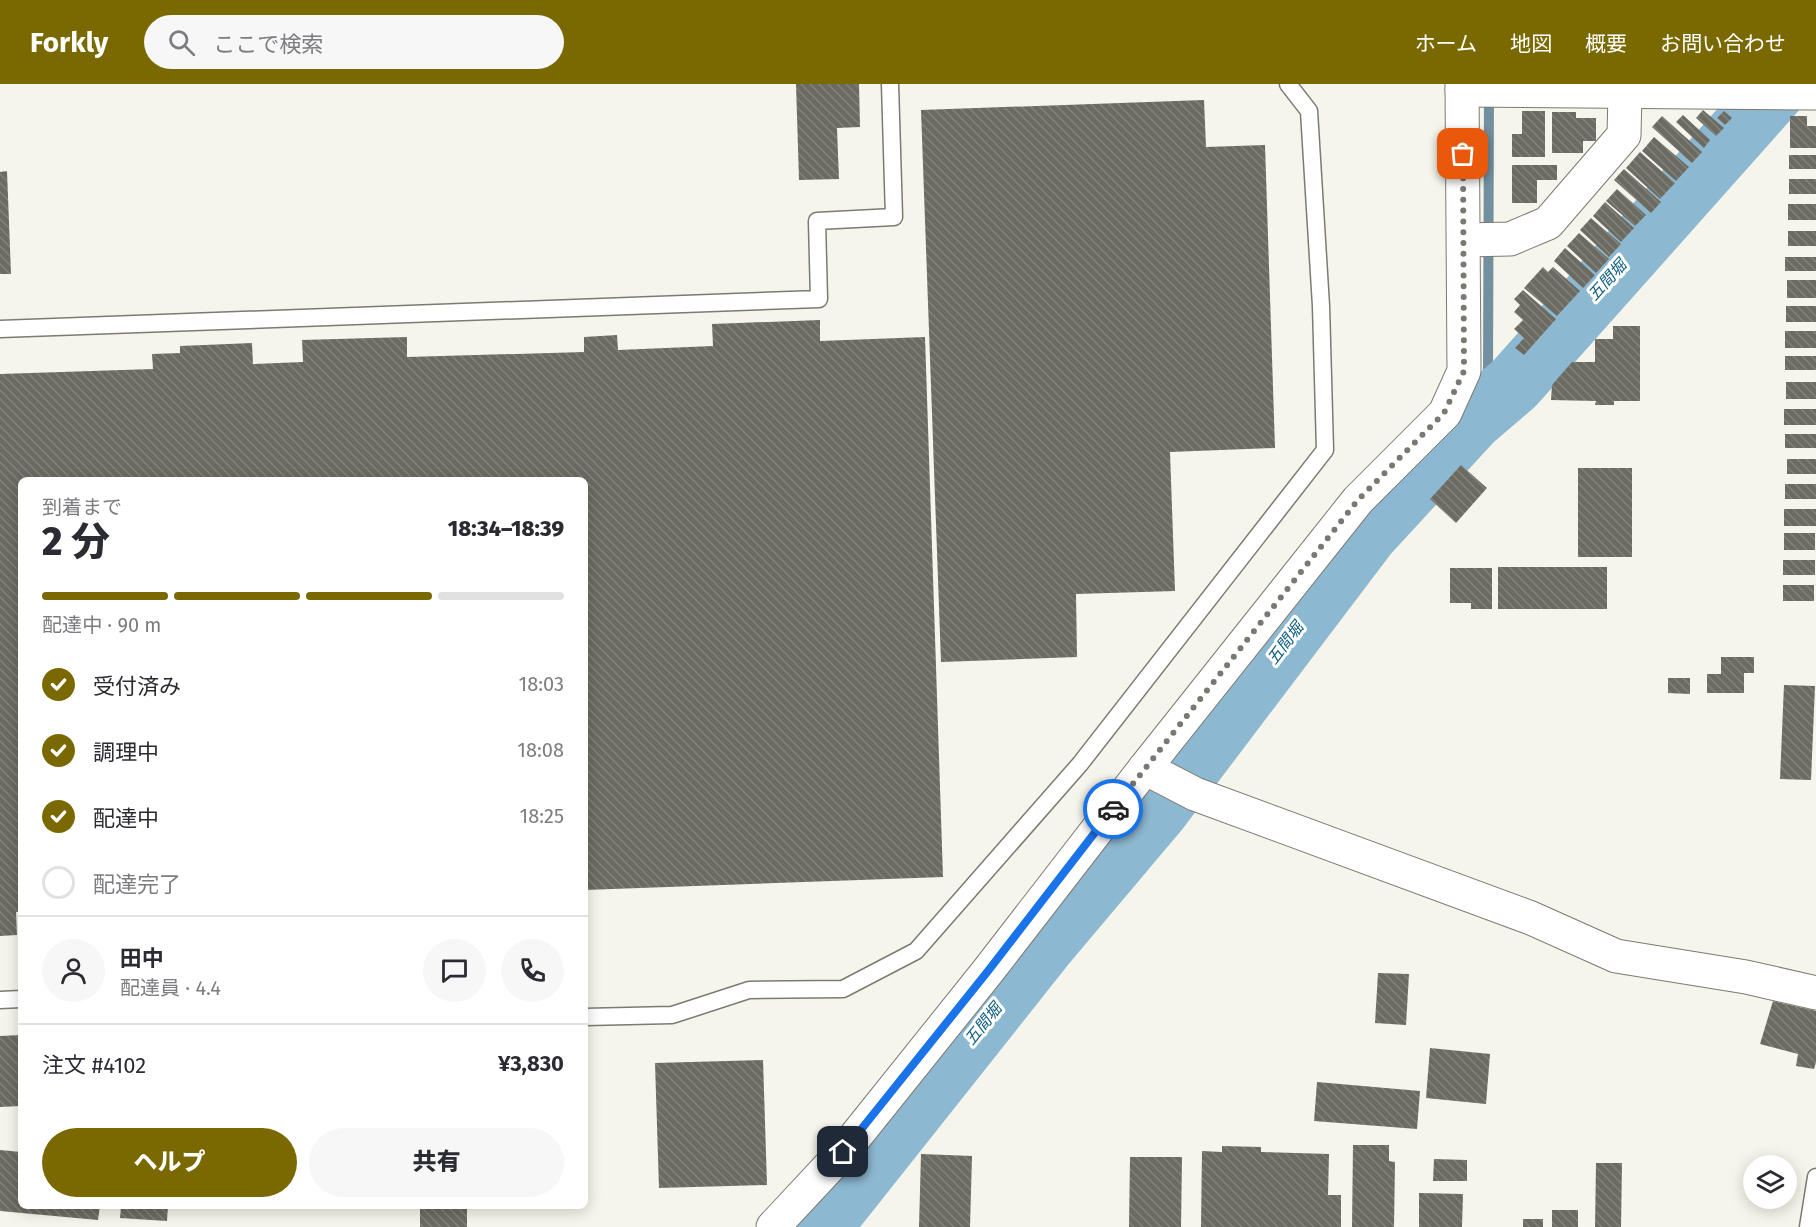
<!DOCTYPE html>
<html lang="ja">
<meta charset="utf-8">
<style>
:root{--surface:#fff;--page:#f7f7f7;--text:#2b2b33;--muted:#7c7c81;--line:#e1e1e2;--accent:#796900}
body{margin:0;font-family:"Fira Sans","Noto Sans JP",sans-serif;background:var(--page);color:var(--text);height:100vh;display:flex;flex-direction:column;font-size:22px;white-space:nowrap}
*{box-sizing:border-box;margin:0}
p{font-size:20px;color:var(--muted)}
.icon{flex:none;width:33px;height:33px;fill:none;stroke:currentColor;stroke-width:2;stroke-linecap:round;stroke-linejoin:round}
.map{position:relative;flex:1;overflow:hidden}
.side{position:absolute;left:18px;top:393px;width:570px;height:732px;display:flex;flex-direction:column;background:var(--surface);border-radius:9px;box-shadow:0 3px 15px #0003}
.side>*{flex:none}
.controls{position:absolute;left:1743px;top:1071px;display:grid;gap:12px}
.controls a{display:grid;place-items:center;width:54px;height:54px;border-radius:50%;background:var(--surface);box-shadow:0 3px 15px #0003;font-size:30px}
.pin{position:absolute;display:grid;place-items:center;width:51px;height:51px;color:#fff;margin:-26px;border-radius:12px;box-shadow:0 3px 9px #0006}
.courier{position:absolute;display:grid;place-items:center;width:60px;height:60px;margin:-30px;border:4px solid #1a73e8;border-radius:50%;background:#fff;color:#222;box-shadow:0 2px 8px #0007}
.head em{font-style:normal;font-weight:800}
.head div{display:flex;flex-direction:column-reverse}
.head{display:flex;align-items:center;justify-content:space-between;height:102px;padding:0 24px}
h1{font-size:39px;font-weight:800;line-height:45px}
.bar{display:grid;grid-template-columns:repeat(4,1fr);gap:9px 6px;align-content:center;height:72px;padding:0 24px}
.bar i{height:8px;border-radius:4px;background:var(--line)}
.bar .active{background:var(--accent)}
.bar p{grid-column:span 4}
.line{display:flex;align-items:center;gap:15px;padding:0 24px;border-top:2px solid var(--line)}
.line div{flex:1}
.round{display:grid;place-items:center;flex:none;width:63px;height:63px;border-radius:32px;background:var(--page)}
ol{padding:0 24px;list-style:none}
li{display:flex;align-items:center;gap:18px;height:66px}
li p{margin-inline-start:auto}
li .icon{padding:6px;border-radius:50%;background:var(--accent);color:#fff;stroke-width:4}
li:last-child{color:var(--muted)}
li i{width:33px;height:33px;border:3px solid var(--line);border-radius:50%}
.cta{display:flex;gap:12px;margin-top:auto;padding:12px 24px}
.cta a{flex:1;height:69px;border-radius:36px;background:var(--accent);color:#fff;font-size:24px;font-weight:800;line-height:69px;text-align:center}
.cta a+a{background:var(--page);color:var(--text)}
header{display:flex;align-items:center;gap:36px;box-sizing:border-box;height:84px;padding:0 30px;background:var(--accent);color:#fff}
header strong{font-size:28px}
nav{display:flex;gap:33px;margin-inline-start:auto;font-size:21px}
.search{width:420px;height:54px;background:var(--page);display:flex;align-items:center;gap:15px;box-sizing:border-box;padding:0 21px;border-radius:33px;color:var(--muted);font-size:22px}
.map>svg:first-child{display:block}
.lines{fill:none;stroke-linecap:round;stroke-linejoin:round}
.stream{stroke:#7390a1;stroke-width:10}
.river{stroke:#8db8d1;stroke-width:62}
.building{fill:url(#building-back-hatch)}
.lane-casing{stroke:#7c7a71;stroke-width:19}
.street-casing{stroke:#7c7a71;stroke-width:35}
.lane{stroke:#fff;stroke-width:16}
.street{stroke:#fff;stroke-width:33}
.done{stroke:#797871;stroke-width:6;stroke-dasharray:0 10.8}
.route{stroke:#1a73e8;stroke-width:8}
.labels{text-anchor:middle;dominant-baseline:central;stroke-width:6;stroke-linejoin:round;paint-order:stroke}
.water-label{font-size:16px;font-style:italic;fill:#105e7f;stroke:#fff}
</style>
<header>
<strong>Forkly</strong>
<div class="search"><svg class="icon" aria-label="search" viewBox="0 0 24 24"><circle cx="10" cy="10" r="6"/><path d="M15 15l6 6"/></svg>ここで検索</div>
<nav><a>ホーム</a><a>地図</a><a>概要</a><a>お問い合わせ</a></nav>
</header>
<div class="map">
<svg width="1816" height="1143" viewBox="0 0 1816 1143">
<defs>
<pattern id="building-back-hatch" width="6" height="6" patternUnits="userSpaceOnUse" patternTransform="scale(1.5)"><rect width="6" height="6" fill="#6c6b62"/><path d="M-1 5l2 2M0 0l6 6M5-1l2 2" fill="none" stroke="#82817a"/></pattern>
</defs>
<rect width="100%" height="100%" fill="#f6f5eb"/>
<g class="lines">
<polyline class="stream" points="1472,336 1483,318 1488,292 1489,9"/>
<polyline class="river" points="817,1143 838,1121 1045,860 1158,726 1367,450 1472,336 1514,300 1781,0"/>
</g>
<g class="building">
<polygon points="796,0 859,0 860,43 837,44 839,95 799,96"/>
<polygon points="1204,16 1206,63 1265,61 1275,364 1170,368 1175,507 1076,510 1077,573 941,578 921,26"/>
<polygon points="1703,26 1724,44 1716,52 1696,34"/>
<polygon points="1522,27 1545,27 1545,73 1512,73 1512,50 1522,50"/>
<polygon points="1724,27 1732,34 1725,41 1717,34"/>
<polygon points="1552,28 1576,28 1576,34 1596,34 1596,57 1583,57 1583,69 1552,69"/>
<polygon points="1683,31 1710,56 1704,64 1676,38"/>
<polygon points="1662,32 1702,68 1692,79 1652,43"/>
<polygon points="1790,32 1807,32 1807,42 1816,42 1816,64 1790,64"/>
<polygon points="1654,53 1689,83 1676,97 1642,67"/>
<polygon points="1640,68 1675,99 1660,115 1626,84"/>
<rect x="1789" y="71" width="27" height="14"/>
<polygon points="1512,81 1557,81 1557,96 1537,96 1537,119 1512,119"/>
<polygon points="1624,85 1661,118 1651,129 1614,96"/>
<polygon points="7,87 11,190 0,190 0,88"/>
<rect x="1789" y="95" width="27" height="15"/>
<polygon points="1617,105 1646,131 1635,142 1606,117"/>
<polygon points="1605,118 1634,144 1621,158 1593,132"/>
<rect x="1788" y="120" width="28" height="16"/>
<polygon points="1591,134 1621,160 1609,173 1580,146"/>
<rect x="1788" y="147" width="28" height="15"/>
<polygon points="1579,149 1609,175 1596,189 1567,162"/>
<polygon points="1565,164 1595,191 1583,204 1554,177"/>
<rect x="1785" y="173" width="31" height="14"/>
<polygon points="1543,183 1548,188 1553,183 1580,207 1557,232 1524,204"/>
<rect x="1787" y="196" width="29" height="18"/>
<polygon points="1523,206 1556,235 1524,271 1515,264 1524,254 1514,245 1523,236 1514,228 1520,221 1514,215"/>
<rect x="1786" y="222" width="30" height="16"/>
<polygon points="820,236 820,257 925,253 943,793 585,806 585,396 21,396 21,828 16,828 17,851 0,852 0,290 153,285 152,270 180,269 180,262 252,259 253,280 303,278 302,256 407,253 407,273 584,268 584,253 617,251 618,266 713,262 712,240"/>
<polygon points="1613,242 1640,242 1640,317 1614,317 1614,321 1595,321 1596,317 1551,316 1552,301 1572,278 1595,278 1595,255 1613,255"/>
<rect x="1785" y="247" width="31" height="17"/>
<rect x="1785" y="272" width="31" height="14"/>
<rect x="1786" y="298" width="30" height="17"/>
<rect x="1784" y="325" width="32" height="16"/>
<rect x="1785" y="350" width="31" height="14"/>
<rect x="1787" y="375" width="29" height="15"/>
<polygon points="1461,381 1487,404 1456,439 1430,415"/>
<rect x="1578" y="384" width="54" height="89"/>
<rect x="1785" y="400" width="31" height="15"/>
<rect x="1784" y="425" width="32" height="17"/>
<rect x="1784" y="449" width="31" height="17"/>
<rect x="1783" y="476" width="32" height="15"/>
<rect x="1498" y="483" width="109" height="42"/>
<polygon points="1450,484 1492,484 1492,525 1471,525 1471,519 1450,519"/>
<rect x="1783" y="501" width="31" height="16"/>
<polygon points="1721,573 1754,573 1754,589 1744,589 1744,609 1707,609 1707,590 1721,590"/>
<polygon points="1668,594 1690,594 1690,610 1668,609"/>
<polygon points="1784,601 1815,602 1811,696 1780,695"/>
<polygon points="1378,889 1409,890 1406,941 1375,939"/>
<polygon points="1773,917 1816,927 1816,978 1814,985 1796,982 1798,970 1760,960"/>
<polygon points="21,951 21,1022 0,1023 0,952"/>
<polygon points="1430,964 1490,970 1486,1020 1426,1014"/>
<polygon points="763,976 767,1101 659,1104 655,979"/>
<polygon points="1317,998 1420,1007 1417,1045 1314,1037"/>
<polygon points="1353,1061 1389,1061 1389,1077 1395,1078 1394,1143 1352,1143"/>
<polygon points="1222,1062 1261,1063 1261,1068 1329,1070 1328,1111 1341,1111 1341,1143 1201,1143 1202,1067 1222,1068"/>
<polygon points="0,1066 21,1068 21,1122 100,1122 98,1136 0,1127"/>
<polygon points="921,1070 972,1072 970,1143 919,1143"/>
<polygon points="1130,1073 1182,1073 1181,1143 1129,1143"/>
<polygon points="1434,1075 1467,1076 1467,1097 1433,1097"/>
<polygon points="1596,1079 1622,1079 1621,1143 1595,1143"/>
<polygon points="1419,1109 1463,1110 1462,1143 1419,1143"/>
<polygon points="121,1122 168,1122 167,1137 120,1134"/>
<rect x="420" y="1122" width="47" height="21"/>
<rect x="1552" y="1126" width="26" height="17"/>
<rect x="1523" y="1135" width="20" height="8"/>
</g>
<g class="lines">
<defs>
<g id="lane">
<polyline points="0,245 819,215 817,137 894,133 890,0"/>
<polyline points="0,916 21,915"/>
<polyline points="585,933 672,931 749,906 843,905 916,867 1080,680 1325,366 1321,222 1309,27 1288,0"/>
<polyline points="1808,1143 1816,1093"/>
</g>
<g id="street">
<polyline points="1462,6 1816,9"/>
<polyline points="1464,156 1510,155 1548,139 1624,51 1625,9"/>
<polyline points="1145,684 1195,710 1531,834 1616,872 1746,893 1816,909"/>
<polyline points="773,1143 843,1068 988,887 1145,684 1358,416 1445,329 1464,287 1462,0"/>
</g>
</defs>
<use href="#lane" class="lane-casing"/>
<use href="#street" class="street-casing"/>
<use href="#lane" class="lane"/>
<use href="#street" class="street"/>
</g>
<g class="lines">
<polyline class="done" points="1113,725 1358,416 1444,329 1464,287 1463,70"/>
<polyline class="route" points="843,1068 988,887 1113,725"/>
</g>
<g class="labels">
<g class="water-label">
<text transform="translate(1607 196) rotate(-48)">五間堀</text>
<text transform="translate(1285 559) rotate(-53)">五間堀</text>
<text transform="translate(983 940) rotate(-51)">五間堀</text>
</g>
</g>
</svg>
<div class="controls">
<a><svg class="icon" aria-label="layers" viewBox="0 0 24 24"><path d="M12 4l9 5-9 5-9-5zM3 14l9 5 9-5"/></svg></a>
</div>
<div class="pin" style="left:1463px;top:70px;background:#ea580c"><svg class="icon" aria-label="bag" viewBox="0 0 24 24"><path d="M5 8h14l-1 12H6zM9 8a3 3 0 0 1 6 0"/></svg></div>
<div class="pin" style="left:843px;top:1068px;background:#1f2937"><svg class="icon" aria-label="home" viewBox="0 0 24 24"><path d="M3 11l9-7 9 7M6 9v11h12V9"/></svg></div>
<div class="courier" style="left:1113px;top:725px"><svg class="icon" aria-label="car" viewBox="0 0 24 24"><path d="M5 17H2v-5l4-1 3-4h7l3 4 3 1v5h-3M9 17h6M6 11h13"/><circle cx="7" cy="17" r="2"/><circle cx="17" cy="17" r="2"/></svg></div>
<section class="side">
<div class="head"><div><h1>2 分</h1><p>到着まで</p></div><em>18:34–18:39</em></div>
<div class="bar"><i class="active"></i><i class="active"></i><i class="active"></i><i></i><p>配達中 · 90 m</p></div>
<ol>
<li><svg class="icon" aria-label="check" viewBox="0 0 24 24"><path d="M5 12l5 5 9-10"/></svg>受付済み<p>18:03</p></li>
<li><svg class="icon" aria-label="check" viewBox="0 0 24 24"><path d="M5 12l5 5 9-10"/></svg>調理中<p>18:08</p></li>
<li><svg class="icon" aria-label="check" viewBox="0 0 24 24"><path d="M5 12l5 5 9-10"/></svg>配達中<p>18:25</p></li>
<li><i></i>配達完了</li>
</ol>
<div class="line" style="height:108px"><a class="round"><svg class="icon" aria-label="person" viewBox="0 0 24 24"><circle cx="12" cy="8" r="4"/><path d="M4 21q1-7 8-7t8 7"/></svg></a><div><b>田中</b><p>配達員 · 4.4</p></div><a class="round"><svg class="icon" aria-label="chat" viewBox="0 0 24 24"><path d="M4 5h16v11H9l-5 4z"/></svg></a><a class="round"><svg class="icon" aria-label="phone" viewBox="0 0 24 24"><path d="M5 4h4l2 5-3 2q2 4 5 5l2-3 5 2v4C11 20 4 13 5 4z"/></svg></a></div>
<div class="line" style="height:78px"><div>注文 #4102</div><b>¥3,830</b></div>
<div class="cta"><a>ヘルプ</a><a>共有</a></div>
</section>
</div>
